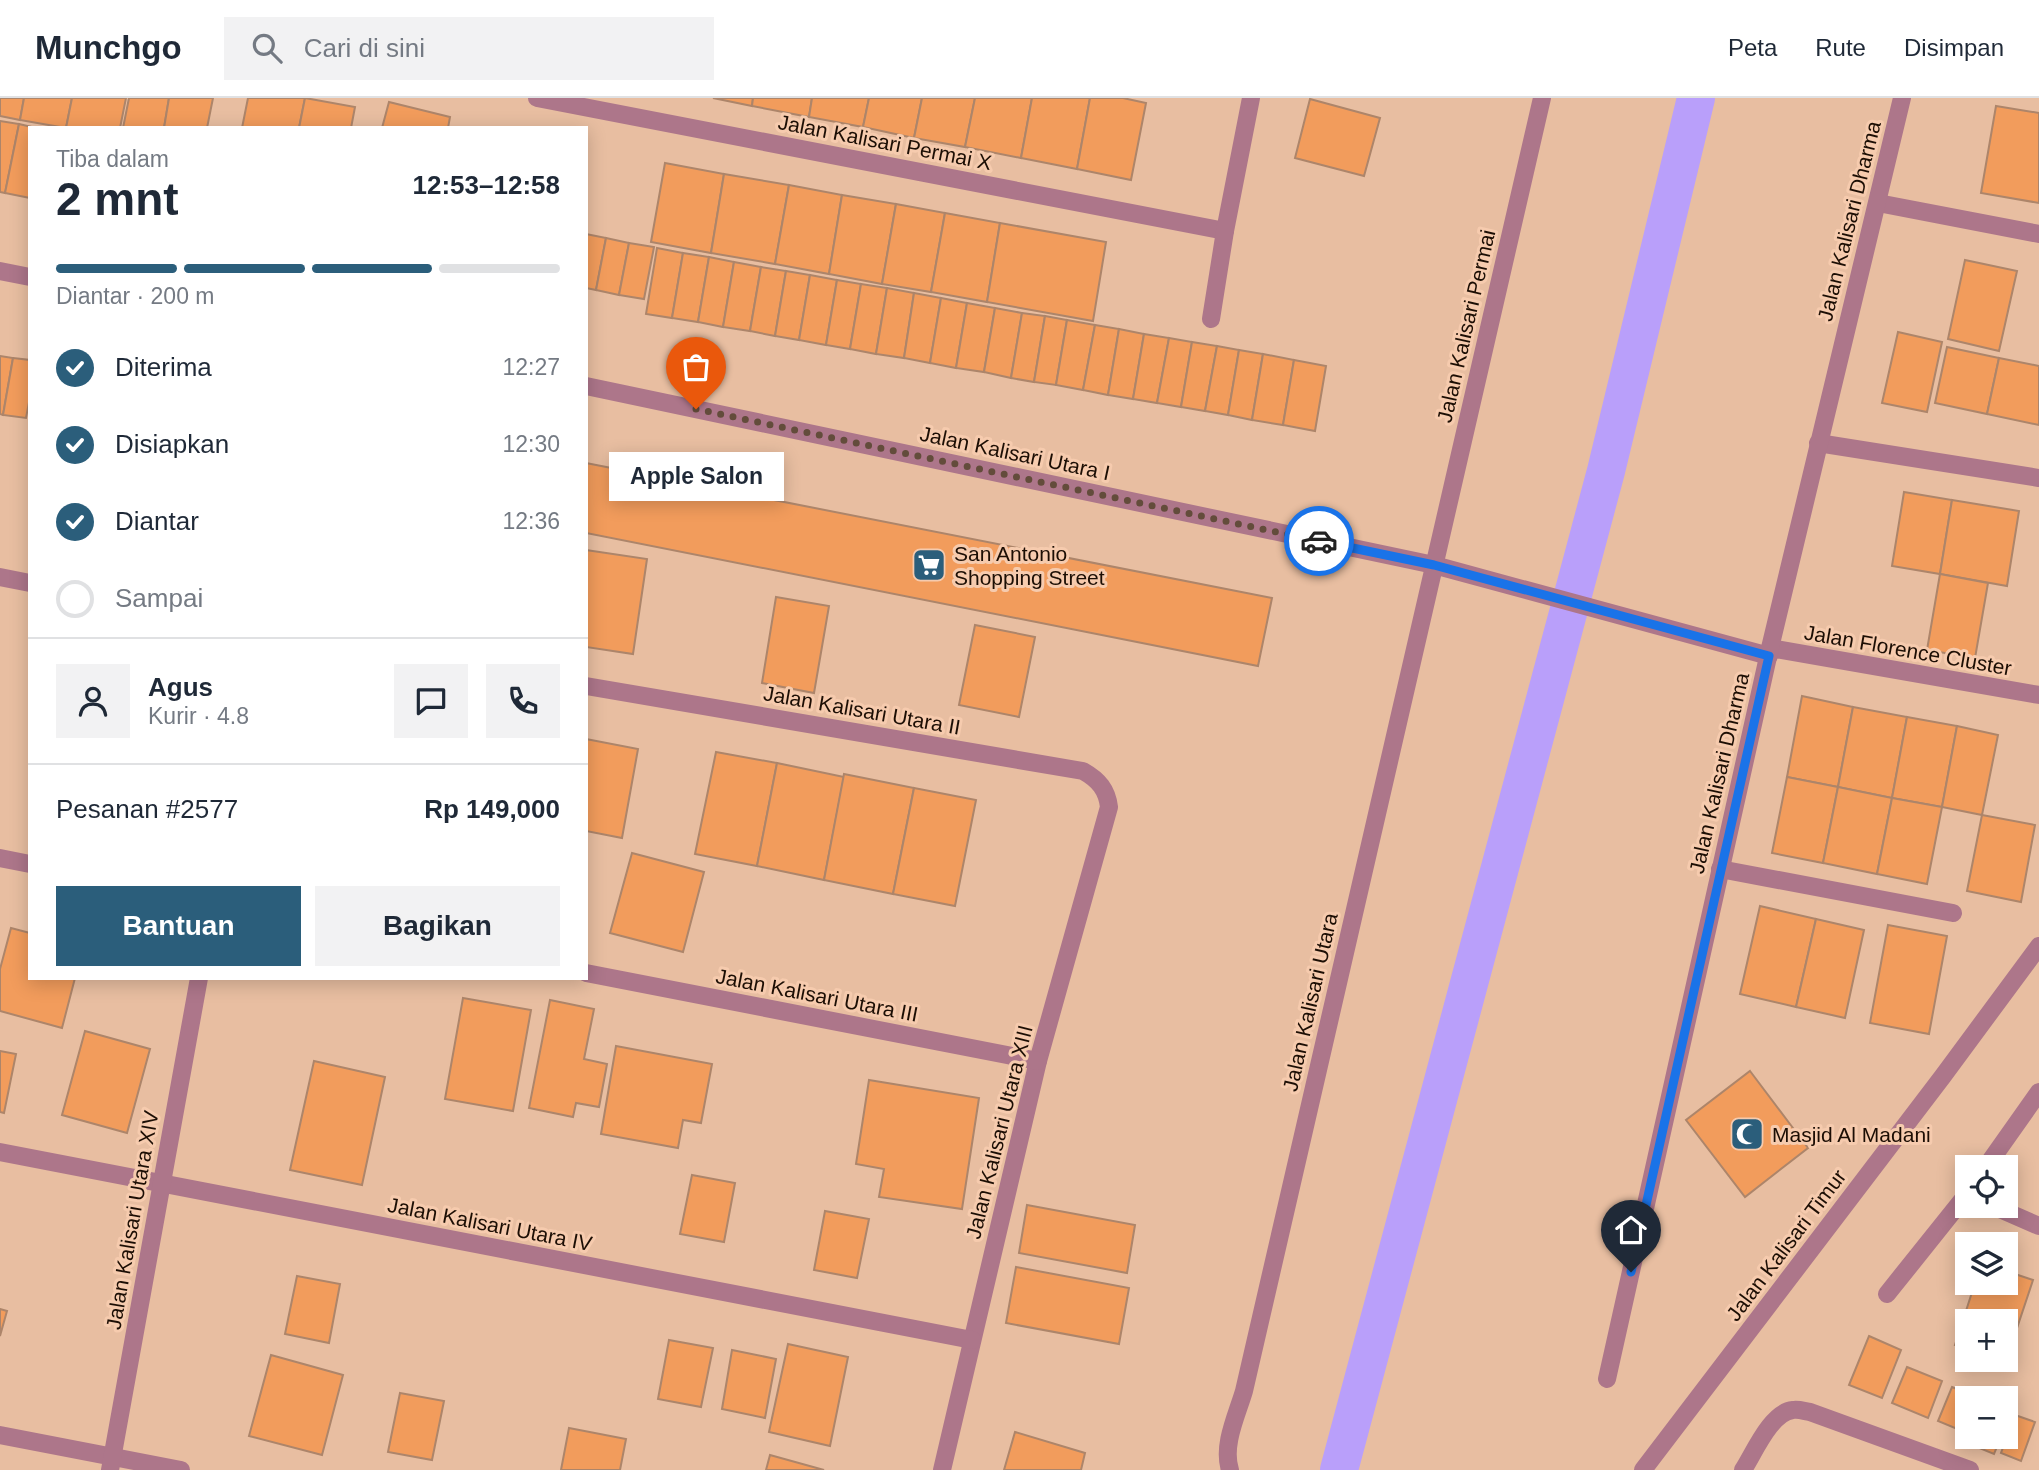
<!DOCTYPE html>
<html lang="id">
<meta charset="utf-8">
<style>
:root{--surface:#fff;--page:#f2f2f3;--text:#1f2937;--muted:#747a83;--line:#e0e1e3;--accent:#2b5e7b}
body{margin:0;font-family:Helvetica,sans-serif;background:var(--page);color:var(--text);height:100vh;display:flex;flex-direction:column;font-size:26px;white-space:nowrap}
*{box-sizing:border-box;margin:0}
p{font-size:23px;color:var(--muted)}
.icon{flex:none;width:38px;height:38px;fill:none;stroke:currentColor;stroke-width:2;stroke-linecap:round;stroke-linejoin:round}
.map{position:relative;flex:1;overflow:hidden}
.sheet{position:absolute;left:28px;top:28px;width:560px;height:854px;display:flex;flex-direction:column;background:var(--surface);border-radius:0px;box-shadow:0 4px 18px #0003}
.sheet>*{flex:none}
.buttons{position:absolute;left:1955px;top:1057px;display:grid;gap:14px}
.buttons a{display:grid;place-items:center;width:63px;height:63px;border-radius:0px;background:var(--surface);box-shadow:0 4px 18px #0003;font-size:35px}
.pin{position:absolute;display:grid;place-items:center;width:60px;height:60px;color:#fff;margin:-72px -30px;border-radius:50% 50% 50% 0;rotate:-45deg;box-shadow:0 0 7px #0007}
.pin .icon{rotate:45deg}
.courier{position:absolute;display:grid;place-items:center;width:70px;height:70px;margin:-35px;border:5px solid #1a73e8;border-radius:50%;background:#fff;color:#222;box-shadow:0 2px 9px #0007}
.bubble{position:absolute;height:49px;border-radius:0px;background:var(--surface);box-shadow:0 4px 18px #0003;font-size:23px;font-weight:800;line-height:49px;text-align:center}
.summary em{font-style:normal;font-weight:800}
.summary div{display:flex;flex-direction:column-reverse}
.summary{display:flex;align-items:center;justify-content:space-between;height:119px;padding:0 28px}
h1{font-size:46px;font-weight:800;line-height:52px}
.bar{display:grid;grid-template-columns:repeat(4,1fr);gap:10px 7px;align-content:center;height:84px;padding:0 28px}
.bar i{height:9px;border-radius:5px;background:var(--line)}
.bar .selected{background:var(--accent)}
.bar p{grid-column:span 4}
.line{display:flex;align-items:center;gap:18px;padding:0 28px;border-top:2px solid var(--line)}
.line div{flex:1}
.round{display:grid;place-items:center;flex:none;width:74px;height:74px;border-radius:0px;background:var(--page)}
ol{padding:0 28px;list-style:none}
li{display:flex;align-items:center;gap:21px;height:77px}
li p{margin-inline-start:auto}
li .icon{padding:7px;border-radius:50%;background:var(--accent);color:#fff;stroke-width:4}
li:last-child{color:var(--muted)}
li i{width:38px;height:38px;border:4px solid var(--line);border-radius:50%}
.primary-button{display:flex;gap:14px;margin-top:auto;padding:14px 28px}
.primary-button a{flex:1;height:80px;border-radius:0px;background:var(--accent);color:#fff;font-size:28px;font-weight:800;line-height:80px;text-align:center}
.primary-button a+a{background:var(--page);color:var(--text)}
header{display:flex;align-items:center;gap:42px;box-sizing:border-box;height:98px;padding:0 35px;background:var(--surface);border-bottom:2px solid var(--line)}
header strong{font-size:33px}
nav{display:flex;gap:38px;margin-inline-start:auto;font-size:24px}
.search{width:490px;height:63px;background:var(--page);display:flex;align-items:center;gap:18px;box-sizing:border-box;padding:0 24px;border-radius:0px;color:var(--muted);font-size:26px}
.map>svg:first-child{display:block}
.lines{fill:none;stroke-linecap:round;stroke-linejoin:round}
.canal{stroke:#b99ffa;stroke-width:38}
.building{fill:#f29c5c;stroke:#ad856a;stroke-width:2}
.minor{stroke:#ad768a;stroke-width:18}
.done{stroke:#634c3b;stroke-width:7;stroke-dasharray:0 12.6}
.route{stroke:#1a73e8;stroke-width:9}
.labels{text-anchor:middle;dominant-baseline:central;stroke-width:6;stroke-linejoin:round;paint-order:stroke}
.street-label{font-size:21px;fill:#1c0e04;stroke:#f6cbae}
.poi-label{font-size:21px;fill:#1c0e04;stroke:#f6cbae;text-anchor:start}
</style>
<header>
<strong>Munchgo</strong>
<div class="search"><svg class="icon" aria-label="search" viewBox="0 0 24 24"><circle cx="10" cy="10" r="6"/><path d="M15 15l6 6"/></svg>Cari di sini</div>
<nav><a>Peta</a><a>Rute</a><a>Disimpan</a></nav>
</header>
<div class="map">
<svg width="2039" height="1372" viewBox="0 0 2039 1372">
<rect width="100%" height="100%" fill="#e8bea1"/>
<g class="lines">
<polyline class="canal" points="1339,1372 1606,373 1696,0"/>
</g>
<g class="building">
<polygon points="0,0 24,0 20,22 0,18"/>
<polygon points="24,0 72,0 66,30 20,22"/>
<polygon points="72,0 126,0 120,30 66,30"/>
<polygon points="129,0 169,0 164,30 123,30"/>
<polygon points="169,0 213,0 207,30 164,30"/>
<polygon points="248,0 305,0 299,30 242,30"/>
<polygon points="305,0 355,9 351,30 299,30"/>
<polygon points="713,0 753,0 752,8"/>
<polygon points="753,0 812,0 809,19 752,8"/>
<polygon points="812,0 869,0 863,29 809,19"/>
<polygon points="869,0 922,0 914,40 863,29"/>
<polygon points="922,0 975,0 965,49 914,40"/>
<polygon points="975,0 1032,0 1021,60 965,49"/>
<polygon points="1032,0 1090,0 1077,71 1021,60"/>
<polygon points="1090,0 1123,0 1146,5 1131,82 1077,71"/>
<polygon points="1310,1 1380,20 1364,78 1295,60"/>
<polygon points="389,4 450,19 448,30 382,30"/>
<polygon points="1996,8 2039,15 2039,105 1981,95"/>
<polygon points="0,23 19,26 5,95 0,94"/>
<polygon points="19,26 36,30 30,30 30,100 5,95"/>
<polygon points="665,65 724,76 711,155 651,144"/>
<polygon points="724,76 789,87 775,166 711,155"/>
<polygon points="789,87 842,97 829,176 775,166"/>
<polygon points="842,97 896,106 882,186 829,176"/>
<polygon points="896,106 945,115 931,194 882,186"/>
<polygon points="945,115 1000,125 987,204 931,194"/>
<polygon points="1000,125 1106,144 1093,223 987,204"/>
<polygon points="586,136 606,140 596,192 586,190"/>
<polygon points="606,140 629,145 619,197 596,192"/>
<polygon points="629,145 654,149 644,201 619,197"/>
<polygon points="657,150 683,155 672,220 646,216"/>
<polygon points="683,155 709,159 698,224 672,220"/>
<polygon points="709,159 734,164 723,229 698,224"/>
<polygon points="1965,162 2017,173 1999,253 1948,241"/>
<polygon points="734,164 761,169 750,233 723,229"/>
<polygon points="761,169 786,173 775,238 750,233"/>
<polygon points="786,173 810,177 799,242 775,238"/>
<polygon points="810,177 837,182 826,247 799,242"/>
<polygon points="837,182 861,186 850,251 826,247"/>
<polygon points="861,186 887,190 876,256 850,251"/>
<polygon points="887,190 914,195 904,260 876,256"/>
<polygon points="914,195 941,200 930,265 904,260"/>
<polygon points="941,200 967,205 956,270 930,265"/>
<polygon points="967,205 995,210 984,274 956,270"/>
<polygon points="995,210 1022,215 1011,280 984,274"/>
<polygon points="1022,215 1045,218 1034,284 1011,280"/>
<polygon points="1045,218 1067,222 1056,287 1034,284"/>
<polygon points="1067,222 1095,227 1083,292 1056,287"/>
<polygon points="1095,227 1119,231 1108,297 1083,292"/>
<polygon points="1119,231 1144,236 1133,301 1108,297"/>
<polygon points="1898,234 1942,244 1927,314 1882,305"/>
<polygon points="1144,236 1169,240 1157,305 1133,301"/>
<polygon points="1169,240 1192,244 1181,309 1157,305"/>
<polygon points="1192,244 1217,248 1205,313 1181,309"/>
<polygon points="1217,248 1239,252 1228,317 1205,313"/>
<polygon points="1947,249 1999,260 1987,316 1935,305"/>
<polygon points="1239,252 1263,256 1252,322 1228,317"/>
<polygon points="1263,256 1294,262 1283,327 1252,322"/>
<polygon points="0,258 13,260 3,317 0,316"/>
<polygon points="13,260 30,262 30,299 26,320 3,317"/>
<polygon points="1999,260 2039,268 2039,327 1987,316"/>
<polygon points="1294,262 1326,268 1315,333 1283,327"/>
<polygon points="586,365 1272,500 1258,568 586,435"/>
<polygon points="1904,394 1952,402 1940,476 1892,468"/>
<polygon points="1952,402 2019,413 2007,488 1940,476"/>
<polygon points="586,452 647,461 633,556 586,549"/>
<polygon points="1940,476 1988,485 1975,560 1927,552"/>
<polygon points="776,499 829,508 814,595 762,585"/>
<polygon points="975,527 1035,539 1019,619 959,607"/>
<polygon points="1802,598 1853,609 1838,689 1787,679"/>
<polygon points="1853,609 1907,619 1892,700 1838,689"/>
<polygon points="1907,619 1957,628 1942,709 1892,700"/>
<polygon points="1957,628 1998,637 1982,717 1942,709"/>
<polygon points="586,641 638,651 622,740 586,733"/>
<polygon points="716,654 777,665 757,768 695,756"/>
<polygon points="777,665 844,679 824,782 757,768"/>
<polygon points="844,676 914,690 893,796 824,782"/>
<polygon points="1787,679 1838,689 1823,765 1772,755"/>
<polygon points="1838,689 1892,700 1877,776 1823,765"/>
<polygon points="914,690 976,702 955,808 893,796"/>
<polygon points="1892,700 1942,709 1927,786 1877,776"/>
<polygon points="1982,717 2035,727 2021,804 1967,793"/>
<polygon points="632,755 704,774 683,854 610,835"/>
<polygon points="1760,808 1816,821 1796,909 1740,896"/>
<polygon points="1816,821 1864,832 1845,920 1796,909"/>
<polygon points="1888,827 1947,838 1929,936 1870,925"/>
<polygon points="11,830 30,835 30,880 75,880 62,930 0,913 0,871"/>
<polygon points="463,900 531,912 513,1013 445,1001"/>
<polygon points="550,902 594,911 584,961 607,966 599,1009 576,1005 573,1019 529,1010"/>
<polygon points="85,933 150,951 127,1035 62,1017"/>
<polygon points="616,948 712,966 701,1025 683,1022 678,1050 601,1036"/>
<polygon points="0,953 16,956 4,1015 0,1014"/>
<polygon points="314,963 385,979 362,1087 290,1072"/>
<polygon points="1750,973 1808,1050 1745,1099 1686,1022"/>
<polygon points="869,982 979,1000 962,1111 879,1099 884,1071 856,1066"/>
<polygon points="692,1077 735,1085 724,1144 680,1136"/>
<polygon points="1027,1107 1135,1127 1127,1175 1019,1155"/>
<polygon points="825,1113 869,1121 857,1180 814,1172"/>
<polygon points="1016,1169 1129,1190 1119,1246 1006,1225"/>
<polygon points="2006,1173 2033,1182 2006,1263 2002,1262 2006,1262 2006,1223 1967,1223 1967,1250 1955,1247 1975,1185 2006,1185"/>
<polygon points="297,1178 340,1186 329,1245 285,1236"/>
<polygon points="0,1211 7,1213 0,1238"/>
<polygon points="1869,1238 1901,1252 1882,1300 1849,1287"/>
<polygon points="669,1242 713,1250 701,1309 658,1301"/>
<polygon points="788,1246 848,1259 830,1348 769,1334"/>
<polygon points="732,1252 776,1261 765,1320 722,1311"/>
<polygon points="271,1257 343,1277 322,1357 249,1338"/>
<polygon points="1907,1269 1942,1283 1928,1320 1892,1305"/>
<polygon points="1952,1289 1979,1300 1967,1300 1967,1335 1938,1323"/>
<polygon points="400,1295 444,1303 432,1362 388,1354"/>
<polygon points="2015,1317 2035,1324 2021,1363 2001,1355"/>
<polygon points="569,1330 626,1341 620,1372 561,1372"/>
<polygon points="1015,1334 1085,1355 1081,1372 1004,1372"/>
<polygon points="1976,1339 2001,1339 1994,1356 1972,1347"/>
<polygon points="770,1357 824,1372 766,1372"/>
</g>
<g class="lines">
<g class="minor">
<polyline points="537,0 1225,133"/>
<polyline points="1878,105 2039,136"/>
<polyline points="0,173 30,179"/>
<polyline points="1211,221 1225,133 1251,0"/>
<polyline points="586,288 1434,467 1769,558"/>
<polyline points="1818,345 2039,380"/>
<polyline points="0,479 30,485"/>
<polyline points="1770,550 2039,597"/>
<path d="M586 588 1083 673C1099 682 1107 692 1109 709L1038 963 942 1372"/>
<polyline points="0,760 30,766"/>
<polyline points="1720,771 1953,815"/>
<polyline points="586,875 1038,963"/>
<polyline points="0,1054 972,1242"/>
<polyline points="1986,1069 2039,994"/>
<polyline points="1993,1108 2039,1128"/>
<polyline points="1887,1196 1967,1096"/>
<polyline points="1607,1281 1770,550 1902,0"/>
<polyline points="0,1337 181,1372"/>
<polyline points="110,1372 199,880"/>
<path d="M1230 1372C1222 1347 1237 1317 1244 1293L1542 0"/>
<polyline points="1643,1372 1943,978 2039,848"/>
<path d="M1743 1372C1754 1355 1771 1314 1793 1312 1798 1311 1804 1313 1810 1314L1970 1372"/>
</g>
</g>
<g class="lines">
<polyline class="done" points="696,311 1319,443"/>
<polyline class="route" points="1319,443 1434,467 1769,558 1631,1174"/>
</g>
<defs>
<symbol id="supermarket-square" viewBox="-11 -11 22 22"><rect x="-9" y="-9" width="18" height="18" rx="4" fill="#2b5e7b" stroke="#f6cbae"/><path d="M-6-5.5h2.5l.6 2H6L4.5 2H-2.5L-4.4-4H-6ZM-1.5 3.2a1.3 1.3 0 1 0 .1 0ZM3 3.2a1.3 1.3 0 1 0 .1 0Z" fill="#fff"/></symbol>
<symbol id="mosque-square" viewBox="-11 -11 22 22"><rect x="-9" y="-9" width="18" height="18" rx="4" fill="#2b5e7b" stroke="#f6cbae"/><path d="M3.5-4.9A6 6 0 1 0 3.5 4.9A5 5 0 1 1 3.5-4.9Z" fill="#fff"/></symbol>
</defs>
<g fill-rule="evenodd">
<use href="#supermarket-square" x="910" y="448" width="38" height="38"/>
<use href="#mosque-square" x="1728" y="1017" width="38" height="38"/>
</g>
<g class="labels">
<g class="street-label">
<text transform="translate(885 44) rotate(11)">Jalan Kalisari Permai X</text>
<text transform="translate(1849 123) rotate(-76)">Jalan Kalisari Dharma</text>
<text transform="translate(1466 228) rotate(-77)">Jalan Kalisari Permai</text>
<text transform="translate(1015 355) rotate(12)">Jalan Kalisari Utara I</text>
<text transform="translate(1908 552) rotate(10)">Jalan Florence Cluster</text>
<text transform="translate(862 612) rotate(10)">Jalan Kalisari Utara II</text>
<text transform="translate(1719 675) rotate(-77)">Jalan Kalisari Dharma</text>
<text transform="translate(817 897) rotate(11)">Jalan Kalisari Utara III</text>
<text transform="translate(1310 904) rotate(-77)">Jalan Kalisari Utara</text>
<text transform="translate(999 1034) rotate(-76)">Jalan Kalisari Utara XIII</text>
<text transform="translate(132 1122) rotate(-80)">Jalan Kalisari Utara XIV</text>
<text transform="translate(490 1126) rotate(11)">Jalan Kalisari Utara IV</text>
<text transform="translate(1786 1147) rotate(-53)">Jalan Kalisari Timur</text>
</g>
<g class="poi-label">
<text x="954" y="455">San Antonio<tspan x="954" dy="24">Shopping Street</tspan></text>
<text x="1772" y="1036">Masjid Al Madani</text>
</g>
</g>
</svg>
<div class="buttons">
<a><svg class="icon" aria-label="locate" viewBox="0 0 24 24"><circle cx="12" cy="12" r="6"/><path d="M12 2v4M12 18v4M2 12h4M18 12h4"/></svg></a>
<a><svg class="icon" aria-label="layers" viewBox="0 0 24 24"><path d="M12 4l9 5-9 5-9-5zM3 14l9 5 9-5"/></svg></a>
<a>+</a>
<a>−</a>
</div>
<div class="pin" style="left:696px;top:311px;background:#ea580c"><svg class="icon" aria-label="bag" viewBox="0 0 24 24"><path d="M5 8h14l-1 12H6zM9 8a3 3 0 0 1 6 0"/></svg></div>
<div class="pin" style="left:1631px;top:1174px;background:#1f2937"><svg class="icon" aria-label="home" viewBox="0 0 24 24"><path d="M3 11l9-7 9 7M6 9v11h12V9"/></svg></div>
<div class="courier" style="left:1319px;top:443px"><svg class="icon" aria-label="car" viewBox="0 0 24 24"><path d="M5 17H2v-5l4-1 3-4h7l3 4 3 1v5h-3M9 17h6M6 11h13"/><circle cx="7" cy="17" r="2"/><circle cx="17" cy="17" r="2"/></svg></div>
<div class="bubble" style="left:609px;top:354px;width:175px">Apple Salon</div>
<section class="sheet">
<div class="summary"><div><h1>2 mnt</h1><p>Tiba dalam</p></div><em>12:53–12:58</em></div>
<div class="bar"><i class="selected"></i><i class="selected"></i><i class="selected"></i><i></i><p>Diantar · 200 m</p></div>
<ol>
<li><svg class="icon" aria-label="check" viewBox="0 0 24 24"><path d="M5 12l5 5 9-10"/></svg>Diterima<p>12:27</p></li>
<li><svg class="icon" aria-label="check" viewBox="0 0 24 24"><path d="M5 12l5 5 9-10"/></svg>Disiapkan<p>12:30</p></li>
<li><svg class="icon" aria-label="check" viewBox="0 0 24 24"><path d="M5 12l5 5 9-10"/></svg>Diantar<p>12:36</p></li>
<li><i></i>Sampai</li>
</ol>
<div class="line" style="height:126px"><a class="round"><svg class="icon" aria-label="person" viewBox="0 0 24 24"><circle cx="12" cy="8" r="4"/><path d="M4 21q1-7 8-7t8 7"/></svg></a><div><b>Agus</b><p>Kurir · 4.8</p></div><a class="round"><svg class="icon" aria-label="chat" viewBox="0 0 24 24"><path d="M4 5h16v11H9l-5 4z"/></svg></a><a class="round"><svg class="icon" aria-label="phone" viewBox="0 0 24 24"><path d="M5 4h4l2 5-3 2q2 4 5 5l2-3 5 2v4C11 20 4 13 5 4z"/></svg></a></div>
<div class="line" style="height:91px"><div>Pesanan #2577</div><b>Rp 149,000</b></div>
<div class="primary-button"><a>Bantuan</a><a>Bagikan</a></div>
</section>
</div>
